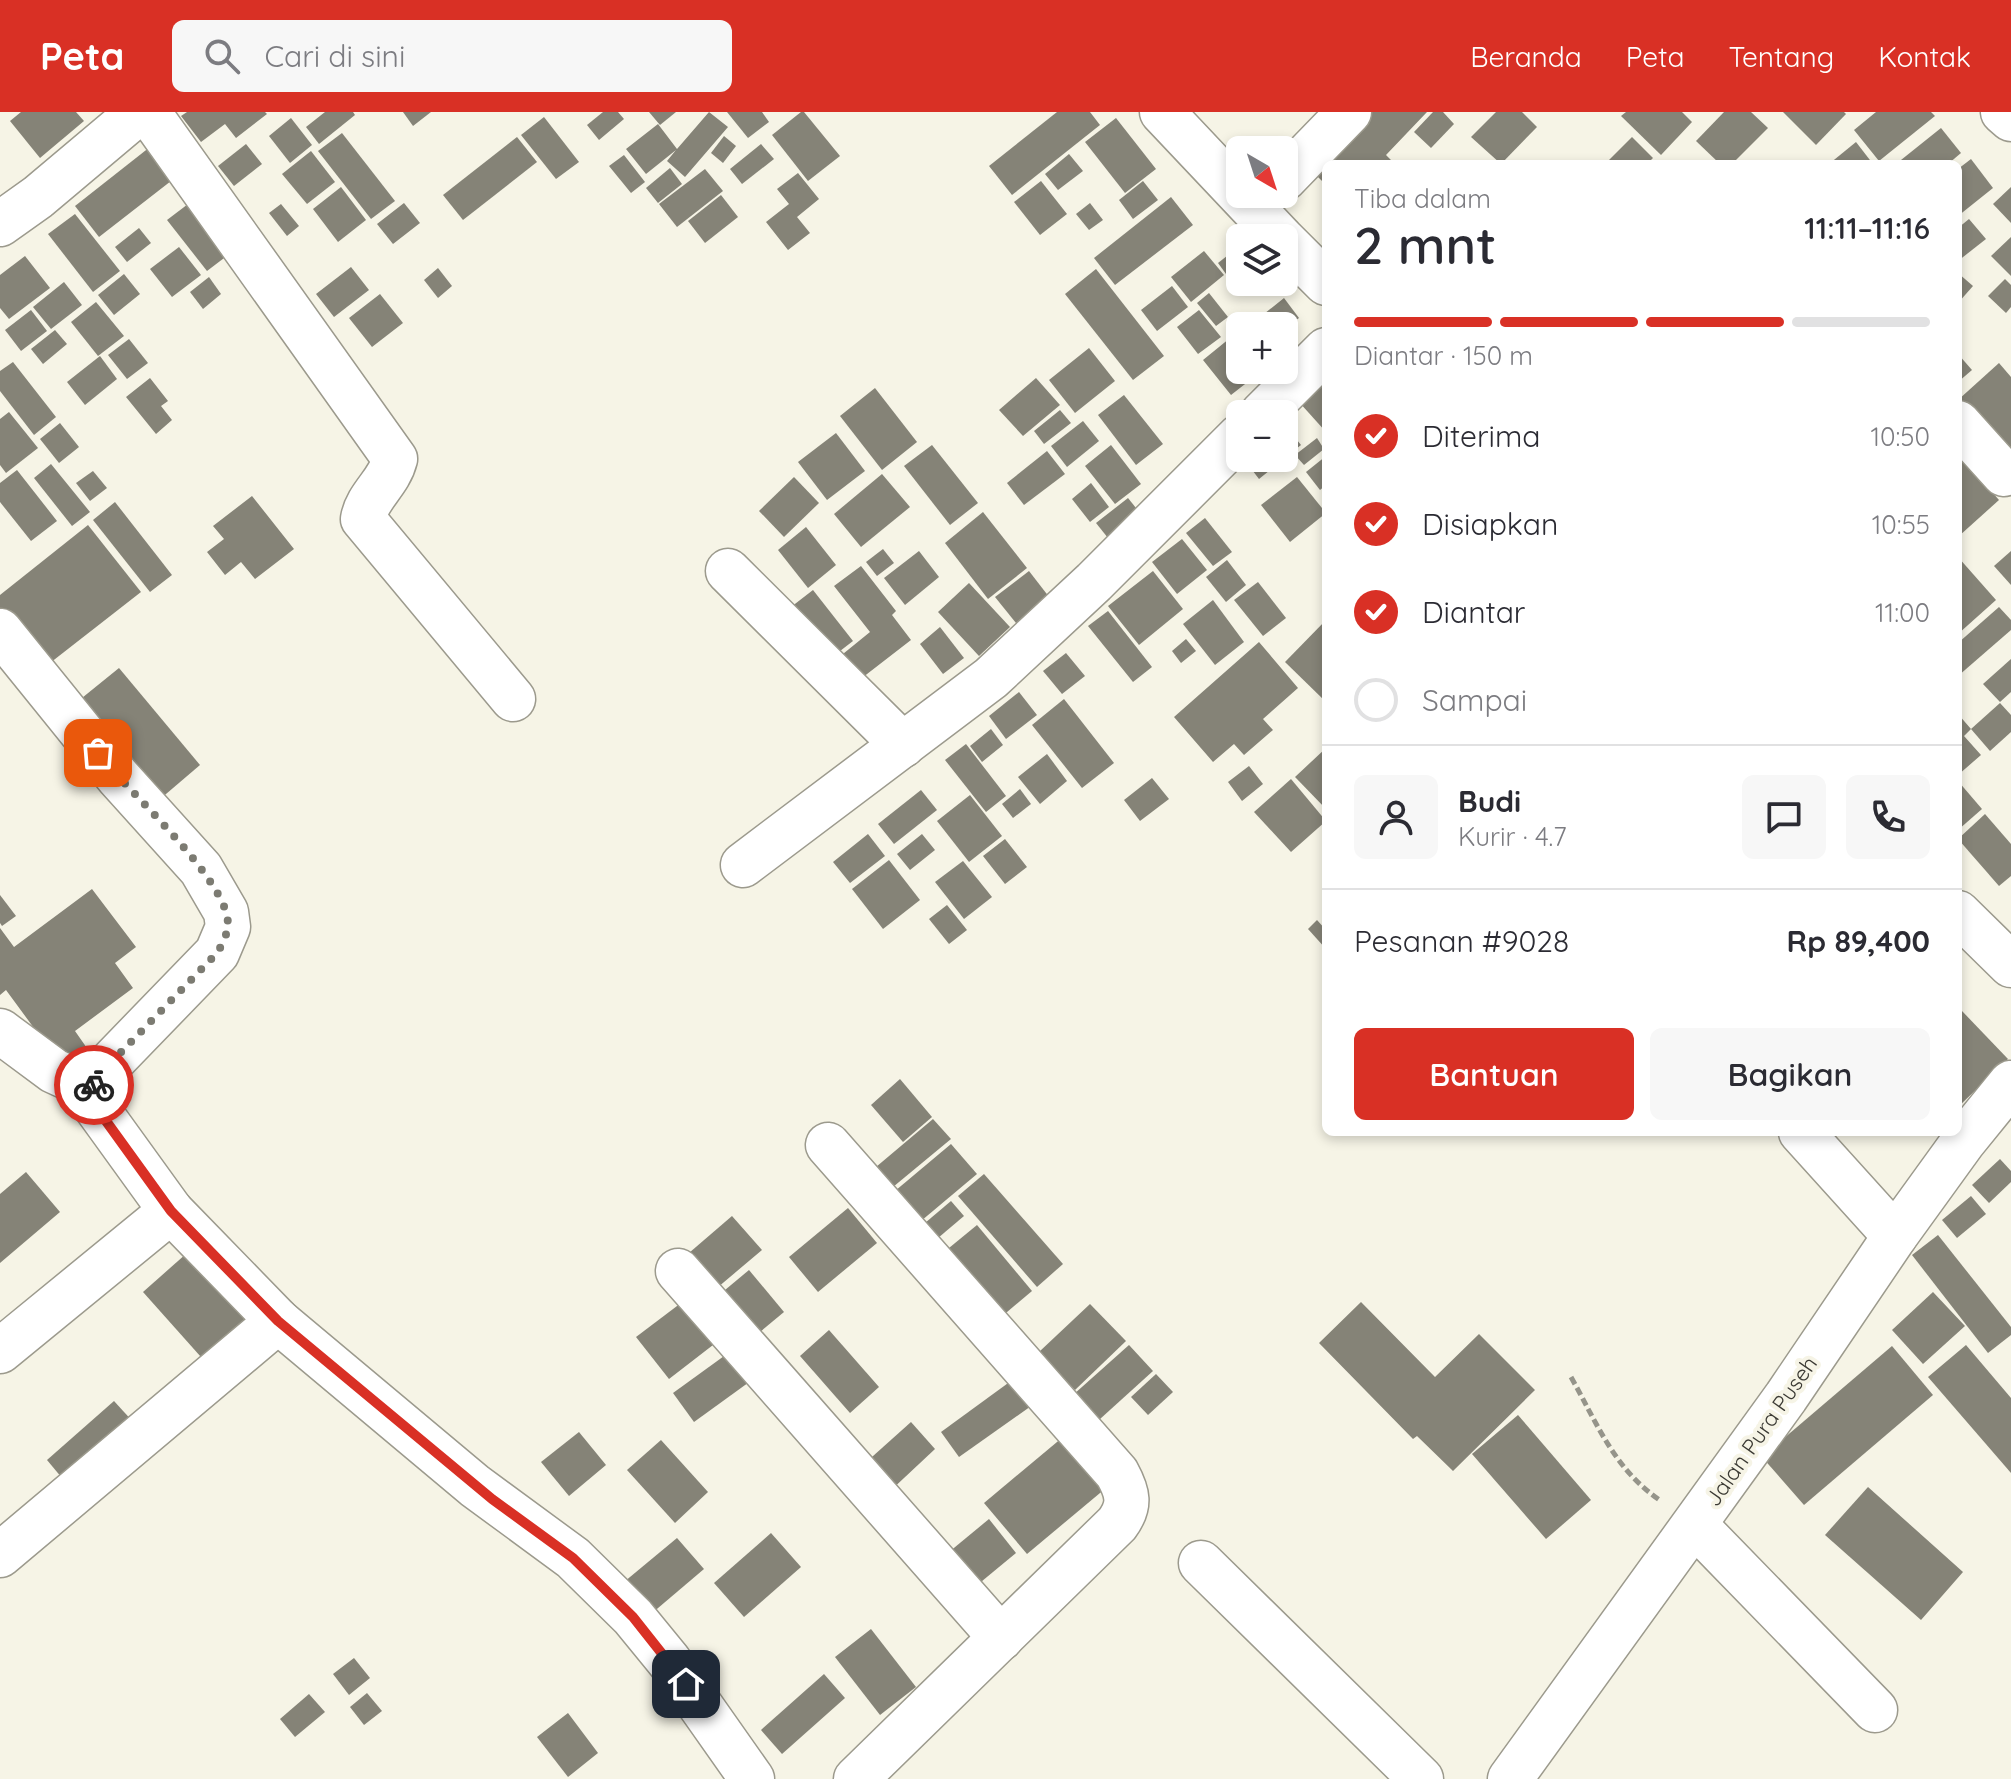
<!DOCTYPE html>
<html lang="id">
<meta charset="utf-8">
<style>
:root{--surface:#fff;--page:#f7f7f7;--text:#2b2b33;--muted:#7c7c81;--line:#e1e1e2;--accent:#d93025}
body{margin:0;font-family:Quicksand,sans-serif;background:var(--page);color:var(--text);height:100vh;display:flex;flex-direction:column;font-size:30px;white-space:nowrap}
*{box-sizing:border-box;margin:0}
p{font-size:26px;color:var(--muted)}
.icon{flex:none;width:44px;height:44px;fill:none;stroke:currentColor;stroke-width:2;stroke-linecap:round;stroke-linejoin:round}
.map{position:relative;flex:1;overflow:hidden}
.side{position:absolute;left:1322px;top:48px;width:640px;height:976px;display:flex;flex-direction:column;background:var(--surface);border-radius:12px;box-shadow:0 4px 12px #0003}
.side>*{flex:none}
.needle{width:52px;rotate:141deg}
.buttons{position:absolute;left:1226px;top:24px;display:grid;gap:16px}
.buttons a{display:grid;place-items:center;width:72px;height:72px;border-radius:12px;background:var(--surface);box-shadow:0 4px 12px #0003;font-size:40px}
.pin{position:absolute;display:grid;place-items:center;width:68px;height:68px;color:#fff;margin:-34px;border-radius:16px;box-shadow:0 4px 12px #0006}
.courier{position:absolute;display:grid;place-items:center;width:80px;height:80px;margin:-40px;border:6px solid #d93025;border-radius:50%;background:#fff;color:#222;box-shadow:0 2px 10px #0007}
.summary em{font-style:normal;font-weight:600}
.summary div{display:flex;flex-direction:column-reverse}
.summary{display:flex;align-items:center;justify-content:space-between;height:136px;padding:0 32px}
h1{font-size:52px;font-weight:600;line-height:60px}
.bar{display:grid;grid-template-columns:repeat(4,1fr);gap:12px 8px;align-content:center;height:96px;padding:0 32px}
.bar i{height:10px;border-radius:6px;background:var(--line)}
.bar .selected{background:var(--accent)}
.bar p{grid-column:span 4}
.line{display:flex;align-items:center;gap:20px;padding:0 32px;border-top:2px solid var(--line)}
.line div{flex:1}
.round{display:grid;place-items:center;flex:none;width:84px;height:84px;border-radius:12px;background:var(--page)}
ol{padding:0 32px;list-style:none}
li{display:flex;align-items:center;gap:24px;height:88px}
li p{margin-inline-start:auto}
li .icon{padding:8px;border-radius:50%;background:var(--accent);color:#fff;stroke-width:4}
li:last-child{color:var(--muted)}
li i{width:44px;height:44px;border:4px solid var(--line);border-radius:50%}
.action{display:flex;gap:16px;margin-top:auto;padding:16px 32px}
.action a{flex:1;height:92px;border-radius:12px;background:var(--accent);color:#fff;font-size:32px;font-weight:600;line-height:92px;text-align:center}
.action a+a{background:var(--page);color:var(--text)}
header{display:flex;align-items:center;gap:48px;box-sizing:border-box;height:112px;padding:0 40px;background:var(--accent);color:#fff}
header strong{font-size:38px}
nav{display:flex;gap:44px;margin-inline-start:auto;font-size:28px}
.search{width:560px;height:72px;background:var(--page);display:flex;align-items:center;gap:20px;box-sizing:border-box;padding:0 28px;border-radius:12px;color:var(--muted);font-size:30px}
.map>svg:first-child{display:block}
.building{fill:#858377}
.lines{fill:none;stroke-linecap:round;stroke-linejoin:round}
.minor-casing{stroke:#9c9a8d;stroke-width:47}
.highway-casing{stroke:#9c9a8d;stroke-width:47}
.path{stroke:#95948a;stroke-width:5;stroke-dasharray:8 4;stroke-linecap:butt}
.minor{stroke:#fff;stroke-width:44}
.highway{stroke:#fff;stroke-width:44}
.done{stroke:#7c7b72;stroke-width:8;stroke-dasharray:0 14.4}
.route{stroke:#d93025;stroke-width:10}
.labels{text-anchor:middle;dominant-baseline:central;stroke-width:8;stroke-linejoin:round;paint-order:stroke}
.street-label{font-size:22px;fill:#3b3a34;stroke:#f6f4e6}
</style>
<header>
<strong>Peta</strong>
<div class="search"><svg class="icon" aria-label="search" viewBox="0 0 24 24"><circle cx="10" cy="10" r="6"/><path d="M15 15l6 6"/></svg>Cari di sini</div>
<nav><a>Beranda</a><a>Peta</a><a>Tentang</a><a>Kontak</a></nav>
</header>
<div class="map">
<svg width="2011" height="1667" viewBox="0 0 2011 1667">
<rect width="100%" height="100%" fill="#f6f4e6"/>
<g class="building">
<polygon points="21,0 76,0 84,9 40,46 10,9"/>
<polygon points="187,0 265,0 267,2 236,26 225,12 201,30 181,4"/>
<polygon points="325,0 353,0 355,3 319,32 306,15"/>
<polygon points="403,0 431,0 413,14"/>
<polygon points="603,0 618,0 624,7 599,28 587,13"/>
<polygon points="649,0 676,0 660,13"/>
<polygon points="709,0 728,15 685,65 667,49 676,38 646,62 626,37 658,12 677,37"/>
<polygon points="727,0 762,0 769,10 748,26"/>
<polygon points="801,0 804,0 840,44 808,69 772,23"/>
<polygon points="1057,0 1090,0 1100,13 1012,83 989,54"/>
<polygon points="1363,0 1427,0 1386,43 1395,52 1326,52 1326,73 1309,56"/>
<polygon points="1433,0 1443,0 1454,12 1431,36 1414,20"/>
<polygon points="1496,0 1522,0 1537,15 1501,52 1471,25"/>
<polygon points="1626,0 1682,0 1692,10 1661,43 1621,4"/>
<polygon points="1724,0 1751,0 1768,16 1732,52 1720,52 1696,29"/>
<polygon points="1783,0 1844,0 1846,2 1816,33"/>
<polygon points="1876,0 1931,0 1935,4 1879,49 1854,18"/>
<polygon points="544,5 579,50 556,67 521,23"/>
<polygon points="291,6 312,33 290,51 269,24"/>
<polygon points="1116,6 1156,57 1125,81 1085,30"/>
<polygon points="1941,16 1961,41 1948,52 1896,52"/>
<polygon points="342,21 395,89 371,107 318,39"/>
<polygon points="724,24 736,34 723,51 711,41"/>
<polygon points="517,25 537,50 463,108 443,83"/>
<polygon points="1632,25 1653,46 1647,52 1605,52"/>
<polygon points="1856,30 1873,52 1829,52"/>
<polygon points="155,31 180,62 99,125 75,94"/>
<polygon points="246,32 262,52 234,74 218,54"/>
<polygon points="761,32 774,47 742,72 730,57"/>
<polygon points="311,39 335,70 307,92 282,62"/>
<polygon points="1069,42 1083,59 1058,78 1045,62"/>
<polygon points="624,43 645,70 631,81 609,54"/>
<polygon points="1971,47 1993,76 1958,104 1958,57"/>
<polygon points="670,56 682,72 658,91 646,76"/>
<polygon points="705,57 723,79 677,115 659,92"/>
<polygon points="798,61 819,87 797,105 810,121 788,138 766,110 789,92 777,77"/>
<polygon points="1041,69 1067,102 1040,123 1014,90"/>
<polygon points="1143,69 1158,88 1133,107 1119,88"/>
<polygon points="341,75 366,108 338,130 313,97"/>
<polygon points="2011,75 2011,111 1993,92"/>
<polygon points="721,83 738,105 705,131 688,109"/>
<polygon points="1171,85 1193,113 1115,173 1094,146"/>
<polygon points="192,89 232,140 207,159 167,108"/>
<polygon points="404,91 420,111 393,132 377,112"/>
<polygon points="1090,91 1103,108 1089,118 1076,102"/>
<polygon points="281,92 299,114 287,124 269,101"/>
<polygon points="75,102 120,159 93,180 48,122"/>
<polygon points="1969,107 1986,127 1958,149 1958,116"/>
<polygon points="139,116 151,131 127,150 115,135"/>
<polygon points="2011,125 2011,164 1991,144"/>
<polygon points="179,135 201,163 172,185 150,157"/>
<polygon points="1204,139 1224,163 1191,190 1171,165"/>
<polygon points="1232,140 1240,150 1240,169 1234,173 1218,151"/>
<polygon points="25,144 50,176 9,207 0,196 0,163"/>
<polygon points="351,155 369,178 334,205 316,182"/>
<polygon points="438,156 452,174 438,186 424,168"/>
<polygon points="1096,157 1164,244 1133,268 1065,182"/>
<polygon points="1958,161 1973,174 1958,191"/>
<polygon points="124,162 140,182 114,203 98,183"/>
<polygon points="209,165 221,182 203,197 190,180"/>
<polygon points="2005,167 2011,173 2011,195 2006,201 1988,184"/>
<polygon points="64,170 82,193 51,217 33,195"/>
<polygon points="1172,174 1188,195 1157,219 1141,198"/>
<polygon points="1209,181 1228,205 1216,214 1197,191"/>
<polygon points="380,182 403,211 372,235 349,206"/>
<polygon points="1284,186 1299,206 1286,215 1293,225 1284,232 1284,214 1249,214"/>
<polygon points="96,190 124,224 98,244 71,210"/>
<polygon points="31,198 47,219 21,239 5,218"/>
<polygon points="1199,198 1221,225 1198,242 1177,215"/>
<polygon points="55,218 67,232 43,252 31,237"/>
<polygon points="1235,222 1240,228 1240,258 1263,258 1231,283 1203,248"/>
<polygon points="129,227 148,251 127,267 108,243"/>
<polygon points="1089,236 1115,269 1075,301 1049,268"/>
<polygon points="1958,242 1972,258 1958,270"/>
<polygon points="100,244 117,267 85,293 67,270"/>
<polygon points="13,250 56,305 34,323 0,279 0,259"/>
<polygon points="1999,251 2011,265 2011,347 1958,295 1958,288"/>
<polygon points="150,266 168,289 161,294 172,308 156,322 126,285"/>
<polygon points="1036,266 1060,293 1023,324 999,298"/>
<polygon points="1326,266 1326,320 1299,290"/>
<polygon points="875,276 917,330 882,358 840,304"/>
<polygon points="1124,283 1163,332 1136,353 1098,303"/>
<polygon points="1060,298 1071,311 1044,332 1034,319"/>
<polygon points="9,300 38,336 6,361 0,353 0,307"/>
<polygon points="1083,309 1099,329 1067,355 1051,334"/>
<polygon points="60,311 79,335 59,351 40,327"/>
<polygon points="1284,312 1301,333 1259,367 1243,346 1284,346"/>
<polygon points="836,321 865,359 827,388 798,350"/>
<polygon points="1317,326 1324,337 1304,353 1295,343"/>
<polygon points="932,333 978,391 950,413 904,354"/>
<polygon points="1111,333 1141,372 1115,392 1085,354"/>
<polygon points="1047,339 1065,362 1024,393 1007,371"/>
<polygon points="1958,341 1999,388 1959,424 1958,422"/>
<polygon points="1326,344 1326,373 1320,378 1306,360"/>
<polygon points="51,352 90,400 72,414 34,366"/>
<polygon points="17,358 57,409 31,429 0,390 0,371"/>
<polygon points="93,359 107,376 90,389 76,371"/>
<polygon points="882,362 910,395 861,435 834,402"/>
<polygon points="794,365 819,391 784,425 759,399"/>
<polygon points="1297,365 1326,401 1290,430 1261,393"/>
<polygon points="1091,371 1109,395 1090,410 1072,387"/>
<polygon points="252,384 294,437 255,467 241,450 225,463 207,440 224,427 213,414"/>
<polygon points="1128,386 1144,406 1112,431 1096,411"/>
<polygon points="115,390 172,463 150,480 93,408"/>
<polygon points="983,400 1027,456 988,487 945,431"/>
<polygon points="1205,406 1232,440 1213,454 1186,421"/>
<polygon points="88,413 141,480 41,558 0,506 0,483"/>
<polygon points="806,415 836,453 808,476 778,438"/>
<polygon points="1182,427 1207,458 1177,482 1152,450"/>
<polygon points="883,437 894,451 877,464 866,450"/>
<polygon points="919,439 939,465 905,493 884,466"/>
<polygon points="2011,439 2011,473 1994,454"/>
<polygon points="1958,445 1996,488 1958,522"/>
<polygon points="1227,448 1246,473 1226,490 1206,465"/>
<polygon points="861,454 896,499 892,503 911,528 858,569 838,546 870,520 834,474"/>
<polygon points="1029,459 1053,490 1020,516 995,485"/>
<polygon points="1153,459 1183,497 1139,533 1108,494"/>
<polygon points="1258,470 1286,506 1263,524 1234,488"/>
<polygon points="969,471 1010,515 979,544 938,500"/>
<polygon points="813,478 853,529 831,546 791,495"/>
<polygon points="1213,488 1244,530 1215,553 1183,512"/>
<polygon points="1999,495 2011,508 2011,518 1958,564 1958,531"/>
<polygon points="1108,499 1152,555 1133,570 1088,514"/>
<polygon points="1326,508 1326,590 1285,550"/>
<polygon points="940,515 964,546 943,562 920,532"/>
<polygon points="1186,527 1196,539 1181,551 1172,539"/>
<polygon points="1259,530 1298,576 1263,607 1273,618 1244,643 1234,632 1213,650 1174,605"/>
<polygon points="1066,541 1085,564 1062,582 1043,559"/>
<polygon points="2011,547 2011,580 2000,590 1983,572"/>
<polygon points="119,556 200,653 159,688 77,590"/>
<polygon points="1019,580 1037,603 1006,627 989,604"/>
<polygon points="1064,587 1114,651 1082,676 1032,613"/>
<polygon points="2000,591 2011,603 2011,620 1990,639 1971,617"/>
<polygon points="1958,602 1971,617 1964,624 1981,643 1958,663"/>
<polygon points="991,617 1003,633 982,650 970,634"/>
<polygon points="966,632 1006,684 986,700 945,648"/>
<polygon points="1326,636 1326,697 1295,665"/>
<polygon points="1047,642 1067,669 1040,692 1018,665"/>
<polygon points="1249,654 1263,672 1242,689 1228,670"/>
<polygon points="1152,666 1169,687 1140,709 1124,688"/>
<polygon points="1291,667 1326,709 1291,740 1254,700"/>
<polygon points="1958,669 1982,697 1958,718"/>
<polygon points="1020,677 1031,692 1013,706 1002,692"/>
<polygon points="921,678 937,698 894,732 878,712"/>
<polygon points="970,683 1002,724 969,750 937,709"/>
<polygon points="1985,702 2011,732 2011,764 1999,774 1958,727"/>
<polygon points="868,722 885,744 850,771 833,750"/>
<polygon points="922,722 935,738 910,758 897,742"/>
<polygon points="1005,727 1027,755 1005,772 983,744"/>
<polygon points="889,748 920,788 883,817 852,777"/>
<polygon points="963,749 992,785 964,807 935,770"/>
<polygon points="92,777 136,835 115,851 133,876 75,919 89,939 64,957 6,878 0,883 0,816 14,835"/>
<polygon points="0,783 16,804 2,814 0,811"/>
<polygon points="947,793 967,818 949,832 929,807"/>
<polygon points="1317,808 1326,818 1326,837 1308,817"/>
<polygon points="1962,899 2008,947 1958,995 1958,903"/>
<polygon points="900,967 932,1005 903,1030 871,993"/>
<polygon points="933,1007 951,1027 893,1075 876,1055"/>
<polygon points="951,1032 977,1062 921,1109 895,1079"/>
<polygon points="2000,1047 2011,1059 2011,1070 1989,1091 1972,1073"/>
<polygon points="26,1060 60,1100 0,1151 0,1082"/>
<polygon points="984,1062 1063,1152 1037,1175 958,1084"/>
<polygon points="1971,1084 1986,1102 1957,1126 1942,1108"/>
<polygon points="951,1089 964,1104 938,1126 925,1111"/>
<polygon points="848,1096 877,1131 818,1180 789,1145"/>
<polygon points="732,1104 762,1138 711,1181 682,1147"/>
<polygon points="977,1113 1032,1179 994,1211 938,1145"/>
<polygon points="1938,1123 2011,1215 2011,1223 1988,1241 1912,1143"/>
<polygon points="187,1141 252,1216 209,1254 143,1180"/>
<polygon points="749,1158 784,1200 754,1225 719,1183"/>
<polygon points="1933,1180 1965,1214 1923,1252 1892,1218"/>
<polygon points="1361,1190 1435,1265 1479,1222 1535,1278 1453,1359 1417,1324 1413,1327 1319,1231"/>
<polygon points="681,1191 713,1233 669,1267 636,1225"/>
<polygon points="1090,1192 1126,1229 1075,1278 1039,1240"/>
<polygon points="829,1218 879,1275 850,1301 800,1244"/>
<polygon points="1129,1233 1153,1259 1089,1317 1064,1291"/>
<polygon points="1966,1233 2011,1286 2011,1361 1928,1265"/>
<polygon points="1892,1234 1933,1283 1804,1393 1762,1345"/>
<polygon points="731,1239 752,1268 694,1310 673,1281"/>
<polygon points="1156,1262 1173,1280 1148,1303 1131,1285"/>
<polygon points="1015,1266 1034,1292 959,1345 941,1320"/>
<polygon points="114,1289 135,1312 67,1372 47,1348"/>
<polygon points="1518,1303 1591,1388 1546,1427 1472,1342"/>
<polygon points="911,1310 935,1337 888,1381 863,1353"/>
<polygon points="579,1320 606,1353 569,1384 541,1350"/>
<polygon points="1063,1325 1106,1376 1027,1442 984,1391"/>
<polygon points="661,1328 708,1380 675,1411 627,1358"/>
<polygon points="1868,1375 1963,1460 1921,1508 1825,1423"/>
<polygon points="989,1407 1016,1441 970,1479 943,1445"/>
<polygon points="771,1421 801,1455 744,1505 714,1471"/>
<polygon points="677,1426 704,1457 651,1502 624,1470"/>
<polygon points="871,1517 916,1575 880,1603 835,1545"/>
<polygon points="354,1546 370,1566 349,1583 333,1562"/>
<polygon points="824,1562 845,1586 782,1642 761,1618"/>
<polygon points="367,1581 382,1599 364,1613 350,1595"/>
<polygon points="309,1582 325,1600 295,1625 280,1607"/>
<polygon points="568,1601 598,1641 568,1665 537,1625"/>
</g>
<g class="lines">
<defs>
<g id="minor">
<path d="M148 0 395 347C389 371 367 384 363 407L513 587"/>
<polyline points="2003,0 2011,7"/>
<polyline points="1284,67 1349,0"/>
<polyline points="0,112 38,85 139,0"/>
<polyline points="1262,302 1326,238"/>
<polyline points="1958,311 2004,362"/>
<polyline points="728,459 903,633"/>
<polyline points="0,519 118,665 201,757 226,800 228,815 217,841 97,965 93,991 171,1099 278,1209 475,1374 573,1446 633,1505 669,1549 752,1667"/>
<polyline points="743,753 991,566 1094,470 1240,324"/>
<polyline points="0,919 54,959 93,977"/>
<polyline points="1801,1020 1895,1124"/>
<path d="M828 1033 1117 1361C1128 1381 1131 1393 1117 1412L856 1667"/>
<polyline points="678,1159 1001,1526"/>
<polyline points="0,1239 171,1099"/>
<polyline points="1695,1413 1875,1598"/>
<polyline points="0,1443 278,1209"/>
<polyline points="1201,1451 1421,1667"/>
<polyline points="1510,1667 1786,1285 1895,1124 1963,1030 2011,971"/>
</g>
<g id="highway">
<polyline points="1162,0 1281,126"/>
<polyline points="1284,129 1326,171"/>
<polyline points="1958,801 2011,853"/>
</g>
</defs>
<use href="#minor" class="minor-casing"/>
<use href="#highway" class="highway-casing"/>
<path class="path" d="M1571 1265C1598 1313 1614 1357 1661 1389"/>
<use href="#minor" class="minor"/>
<use href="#highway" class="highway"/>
</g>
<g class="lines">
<path class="done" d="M94 973 97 965 217 841C225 828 231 815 226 800 211 753 131 682 98 641"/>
<polyline class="route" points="94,973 93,991 171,1099 278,1209 492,1387 573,1446 633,1505 686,1572"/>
</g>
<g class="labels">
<g class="street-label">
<text transform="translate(1761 1319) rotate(-55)">Jalan Pura Puseh</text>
</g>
</g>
</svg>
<div class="buttons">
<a><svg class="needle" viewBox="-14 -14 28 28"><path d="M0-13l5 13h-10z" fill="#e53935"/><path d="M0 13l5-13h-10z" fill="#7c7c81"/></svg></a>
<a><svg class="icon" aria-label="layers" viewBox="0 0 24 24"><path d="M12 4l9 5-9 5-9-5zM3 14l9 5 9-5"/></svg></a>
<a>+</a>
<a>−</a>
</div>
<div class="pin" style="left:98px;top:641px;background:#ea580c"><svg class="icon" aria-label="bag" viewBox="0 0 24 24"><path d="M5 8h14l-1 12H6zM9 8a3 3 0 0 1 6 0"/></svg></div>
<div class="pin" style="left:686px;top:1572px;background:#1f2937"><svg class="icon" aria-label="home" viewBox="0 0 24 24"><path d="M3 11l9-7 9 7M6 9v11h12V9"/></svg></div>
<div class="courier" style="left:94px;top:973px"><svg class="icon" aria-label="bike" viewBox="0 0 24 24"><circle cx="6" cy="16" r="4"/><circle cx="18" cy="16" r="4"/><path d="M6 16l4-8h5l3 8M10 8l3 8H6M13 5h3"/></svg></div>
<section class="side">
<div class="summary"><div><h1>2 mnt</h1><p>Tiba dalam</p></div><em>11:11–11:16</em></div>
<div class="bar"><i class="selected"></i><i class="selected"></i><i class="selected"></i><i></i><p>Diantar · 150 m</p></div>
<ol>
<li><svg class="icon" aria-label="check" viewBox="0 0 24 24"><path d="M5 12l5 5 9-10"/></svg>Diterima<p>10:50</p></li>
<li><svg class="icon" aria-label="check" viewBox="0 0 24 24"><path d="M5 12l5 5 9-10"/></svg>Disiapkan<p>10:55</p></li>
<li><svg class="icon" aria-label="check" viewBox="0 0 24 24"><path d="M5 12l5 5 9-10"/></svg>Diantar<p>11:00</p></li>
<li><i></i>Sampai</li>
</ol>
<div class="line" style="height:144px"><a class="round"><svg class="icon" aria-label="person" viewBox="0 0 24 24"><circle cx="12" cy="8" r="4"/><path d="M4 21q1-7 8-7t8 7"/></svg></a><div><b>Budi</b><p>Kurir · 4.7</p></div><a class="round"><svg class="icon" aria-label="chat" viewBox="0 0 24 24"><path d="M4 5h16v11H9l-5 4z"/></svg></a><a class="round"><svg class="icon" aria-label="phone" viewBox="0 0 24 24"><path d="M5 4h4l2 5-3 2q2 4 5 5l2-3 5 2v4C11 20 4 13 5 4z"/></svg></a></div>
<div class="line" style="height:104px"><div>Pesanan #9028</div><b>Rp 89,400</b></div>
<div class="action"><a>Bantuan</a><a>Bagikan</a></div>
</section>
</div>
